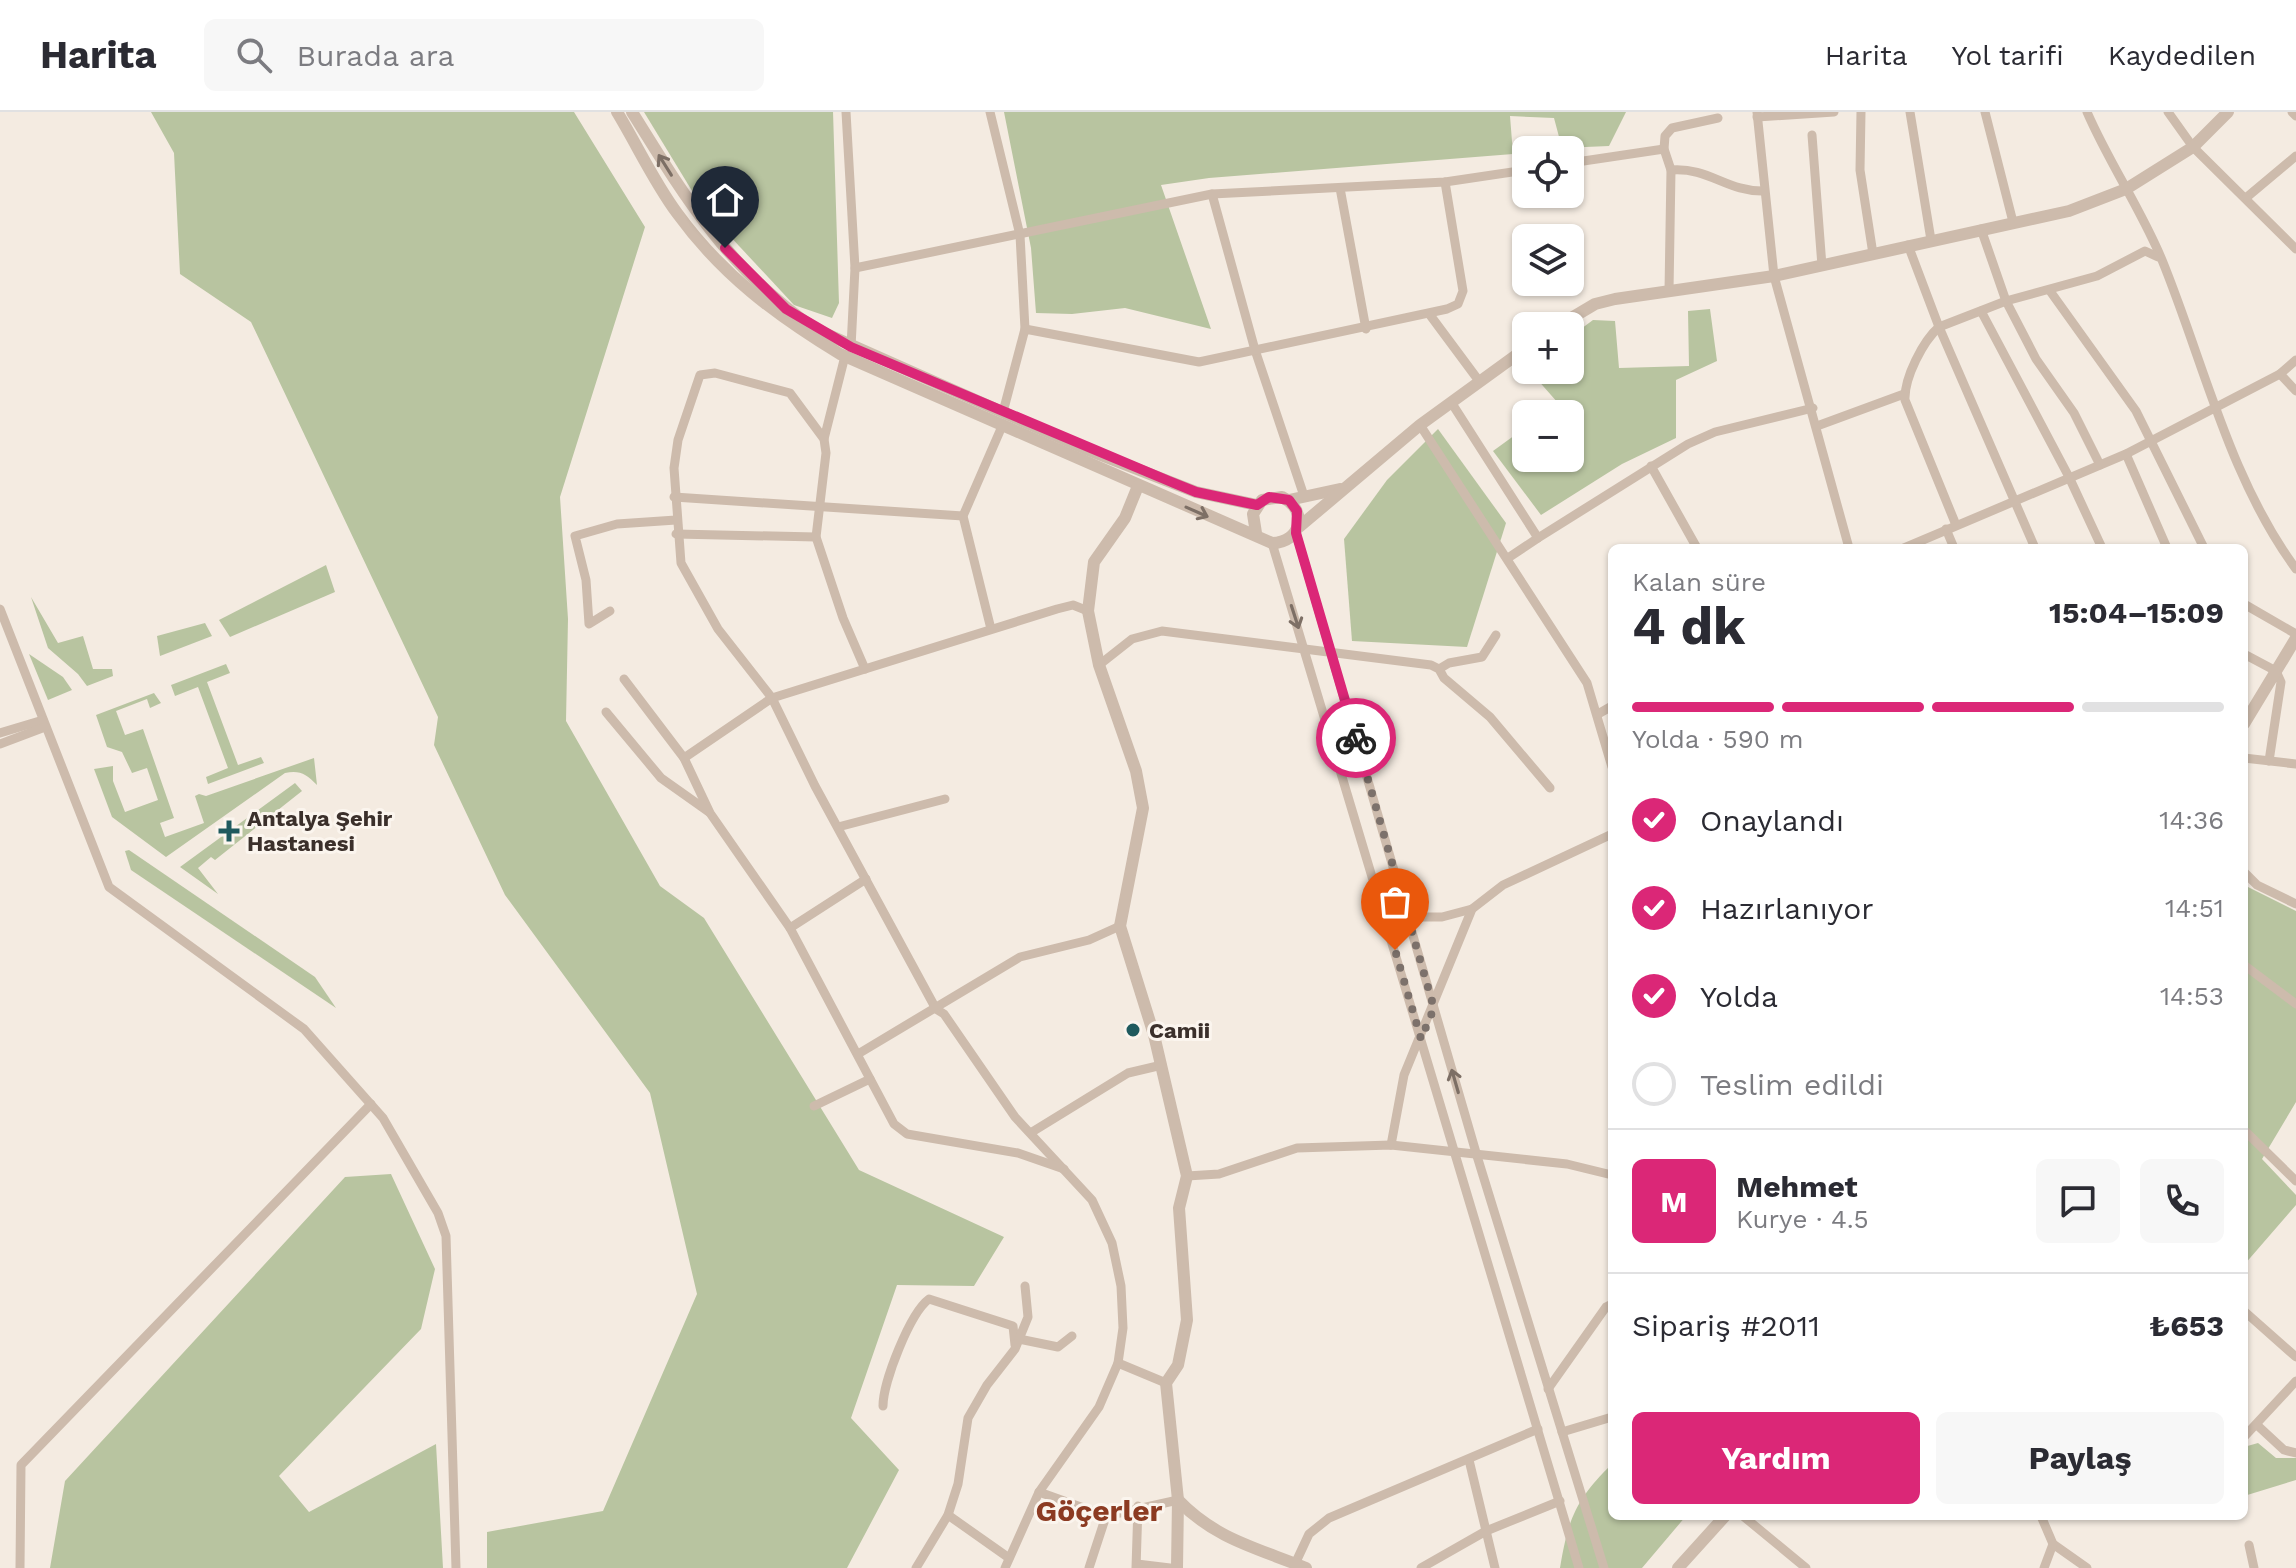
<!DOCTYPE html>
<html lang="tr">
<meta charset="utf-8">
<style>
:root{--surface:#fff;--page:#f7f7f7;--text:#2b2b33;--muted:#7c7c81;--line:#e1e1e2;--accent:#db2777}
body{margin:0;font-family:"Work Sans",sans-serif;background:var(--page);color:var(--text);height:100vh;display:flex;flex-direction:column;font-size:30px;white-space:nowrap}
*{box-sizing:border-box;margin:0}
p{font-size:26px;color:var(--muted)}
.icon{flex:none;width:44px;height:44px;fill:none;stroke:currentColor;stroke-width:2;stroke-linecap:round;stroke-linejoin:round}
.map{position:relative;flex:1;overflow:hidden}
.drawer{position:absolute;left:1608px;top:432px;width:640px;height:976px;display:flex;flex-direction:column;background:var(--surface);border-radius:12px;box-shadow:0 2px 6px #0004}
.drawer>*{flex:none}
.fabs{position:absolute;left:1512px;top:24px;display:grid;gap:16px}
.fabs a{display:grid;place-items:center;width:72px;height:72px;border-radius:12px;background:var(--surface);box-shadow:0 2px 6px #0004;font-size:40px}
.pin{position:absolute;display:grid;place-items:center;width:68px;height:68px;color:#fff;margin:-82px -34px;border-radius:50% 50% 50% 0;rotate:-45deg;box-shadow:0 0 8px #0007}
.pin .icon{rotate:45deg}
.courier{position:absolute;display:grid;place-items:center;width:80px;height:80px;margin:-40px;border:6px solid #db2777;border-radius:50%;background:#fff;color:#222;box-shadow:0 2px 10px #0007}
.overview em{font-style:normal;font-weight:700}
.overview div{display:flex;flex-direction:column-reverse}
.overview{display:flex;align-items:center;justify-content:space-between;height:136px;padding:0 24px}
h1{font-size:52px;font-weight:700;line-height:60px}
.bar{display:grid;grid-template-columns:repeat(4,1fr);gap:12px 8px;align-content:center;height:96px;padding:0 24px}
.bar i{height:10px;border-radius:6px;background:var(--line)}
.bar .active{background:var(--accent)}
.bar p{grid-column:span 4}
.line{display:flex;align-items:center;gap:20px;padding:0 24px;border-top:2px solid var(--line)}
.line div{flex:1}
.round{display:grid;place-items:center;flex:none;width:84px;height:84px;border-radius:12px;background:var(--page)}
ol{padding:0 24px;list-style:none}
li{display:flex;align-items:center;gap:24px;height:88px}
li p{margin-inline-start:auto}
li .icon{padding:8px;border-radius:50%;background:var(--accent);color:#fff;stroke-width:4}
li:last-child{color:var(--muted)}
li i{width:44px;height:44px;border:4px solid var(--line);border-radius:50%}
.button{display:flex;gap:16px;margin-top:auto;padding:16px 24px}
.button a{flex:1;height:92px;border-radius:12px;background:var(--accent);color:#fff;font-size:32px;font-weight:700;line-height:92px;text-align:center}
.button a+a{background:var(--page);color:var(--text)}
header{display:flex;align-items:center;gap:48px;box-sizing:border-box;height:112px;padding:0 40px;background:var(--surface);border-bottom:2px solid var(--line)}
header strong{font-size:38px}
nav{display:flex;gap:44px;margin-inline-start:auto;font-size:28px}
.search{width:560px;height:72px;background:var(--page);display:flex;align-items:center;gap:20px;box-sizing:border-box;padding:0 28px;border-radius:12px;color:var(--muted);font-size:30px}
.map>svg:first-child{display:block}
.green{fill:#b8c4a0}
.lines{fill:none;stroke-linecap:round;stroke-linejoin:round}
.minor{stroke:#cdbbac;stroke-width:9}
.tertiary{stroke:#cdbbac;stroke-width:12}
.oneway{stroke:#7d6f65}
.done{stroke:#7c716b;stroke-width:8;stroke-dasharray:0 14.4}
.route{stroke:#db2777;stroke-width:10}
.poi-dot{fill:#1f5a5e;stroke:#fbf5ee;stroke-width:3}
.labels{text-anchor:middle;dominant-baseline:central;stroke-width:6;stroke-linejoin:round;paint-order:stroke}
.poi-label{font-size:22px;font-weight:bold;fill:#3b302b;stroke:#fbf5ee;text-anchor:start}
.district-label{font-size:30px;font-weight:bold;fill:#8c3b22;stroke:#fbf5ee}
</style>
<header>
<strong>Harita</strong>
<div class="search"><svg class="icon" aria-label="search" viewBox="0 0 24 24"><circle cx="10" cy="10" r="6"/><path d="M15 15l6 6"/></svg>Burada ara</div>
<nav><a>Harita</a><a>Yol tarifi</a><a>Kaydedilen</a></nav>
</header>
<div class="map">
<svg width="2296" height="1456" viewBox="0 0 2296 1456">
<rect width="100%" height="100%" fill="#f4ebe1"/>
<g class="green">
<polygon points="151,0 574,0 645,115 560,385 568,507 566,609 660,774 704,806 859,1058 1004,1125 974,1174 897,1173 851,1306 899,1358 847,1456 487,1456 487,1420 603,1399 697,1182 650,981 505,783 434,633 438,605 251,210 180,162 174,41"/>
<polygon points="644,0 833,0 839,191 832,206 794,193 700,92"/>
<polygon points="1004,0 1626,0 1609,34 1562,36 1554,6 1510,4 1513,42 1209,66 1161,73 1211,217 1125,196 1072,202 1036,201 1031,136"/>
<polygon points="1710,197 1717,249 1676,268 1676,326 1622,352 1541,403 1493,339 1526,315 1526,346 1570,346 1570,302 1544,302 1558,291 1529,258 1570,258 1570,225 1593,208 1615,209 1619,256 1689,254 1688,199"/>
<polygon points="1438,317 1506,411 1467,535 1352,529 1344,427 1387,368"/>
<polygon points="326,453 335,480 230,525 219,508"/>
<polygon points="31,485 58,531 83,524 93,557 112,557 113,564 87,574 78,562 48,536"/>
<polygon points="205,511 212,524 160,544 157,524"/>
<polygon points="29,542 63,565 72,578 48,588"/>
<polygon points="226,552 230,561 207,570 238,653 261,645 264,651 208,672 206,665 228,656 198,575 175,584 171,573"/>
<path d="M154 581 161 591 150 596 147 587 116 599 125 623 143 617 174 706 160 711 165 725 204 711 195 684 199 682 206 684 314 646 317 673C306 662 300 658 285 661L166 745 112 705 94 657 113 654V669L125 700 158 688 147 656 132 661 122 640 107 635 96 603Z"/>
<polygon points="295,671 302,679 215,748 211,745 198,756 218,782 180,755"/>
<polygon points="129,738 315,865 336,896 131,758 125,739"/>
<polygon points="2244,773 2296,799 2296,990 2262,1047 2296,1083 2296,1093 2244,1153"/>
<polygon points="391,1062 435,1157 421,1217 279,1364 309,1400 436,1332 443,1456 50,1456 65,1369 345,1065"/>
<polygon points="2258,1331 2276,1346 2296,1346 2296,1368 2244,1384 2244,1335"/>
<path d="M1612 1352V1404H1686L1642 1456H1560C1568 1407 1576 1387 1612 1352Z"/>
</g>
<g class="lines">
<g class="minor">
<polyline points="846,0 855,156 851,235"/>
<polyline points="990,0 1020,123 1025,217"/>
<polyline points="1757,0 1774,164 1849,436"/>
<polyline points="1861,0 1860,58 1873,142"/>
<polyline points="1910,0 1931,128"/>
<polyline points="1985,0 2013,110"/>
<path d="M2087 0C2109 51 2141 97 2162 148 2204 251 2229 366 2296 457"/>
<polyline points="2168,0 2193,35 2296,137"/>
<polyline points="2292,0 2296,4"/>
<polyline points="1757,5 1834,0"/>
<polyline points="1812,23 1822,154"/>
<polyline points="1570,51 1664,37"/>
<path d="M1671 58C1709 55 1727 80 1764 79"/>
<polyline points="1340,76 1366,217"/>
<polyline points="1212,82 1255,238 1304,384"/>
<polyline points="2247,85 2296,44"/>
<polyline points="1981,117 2006,189 2036,247 2074,301 2100,353"/>
<polyline points="1908,133 1939,215 2035,436"/>
<polyline points="855,156 1212,82 1445,70 1526,58"/>
<polyline points="1669,179 1671,58 1664,37 1665,24 1672,16 1718,6"/>
<polyline points="2050,179 2136,299 2204,436"/>
<polyline points="1981,199 2069,365 2102,436"/>
<polyline points="1430,203 1479,269"/>
<polyline points="2280,262 2296,279"/>
<polyline points="1451,290 1538,426 1508,446"/>
<polyline points="1003,300 1025,217 1199,250 1447,197 1458,192 1463,179 1445,70"/>
<polyline points="1420,313 1587,571 1612,655"/>
<polyline points="1817,314 1904,282"/>
<polyline points="824,327 845,244"/>
<polyline points="2126,342 2167,436"/>
<polyline points="1651,354 1697,436"/>
<polyline points="674,385 963,404"/>
<path d="M1956 413 1905 288C1904 266 1923 229 1939 215L2006 189 2097 164 2145 139 2158 145"/>
<polyline points="1946,417 1954,436"/>
<polyline points="1296,421 1477,1044 1604,1456"/>
<polyline points="676,422 816,425"/>
<polyline points="1538,426 1688,332 1715,320 1813,296"/>
<polyline points="1272,431 1579,1456"/>
<polyline points="1904,436 2126,342 2280,262 2296,248"/>
<polyline points="2244,492 2296,522"/>
<polyline points="0,497 109,775 304,917 383,1006 438,1101 446,1124 456,1456"/>
<polyline points="610,499 589,512 586,468 575,424 617,412 676,408"/>
<polyline points="991,517 963,404 1003,312"/>
<polyline points="2244,542 2276,559 2281,570 2269,649"/>
<polyline points="1099,553 1132,527 1162,519 1431,553 1439,557 1444,566 1490,605 1550,676"/>
<polyline points="865,557 843,506 816,425 826,341 824,327 790,281 715,261 700,263 678,328 674,356 681,451 718,517 772,586 815,674 936,897 944,902 1015,1005 1092,1088 1112,1131 1121,1174 1123,1216 1118,1251 1099,1295 1039,1380 1005,1456"/>
<polyline points="1439,557 1449,551 1482,545 1496,523"/>
<polyline points="624,567 684,646 710,701 790,816 894,1012 907,1022 1018,1041 1064,1057"/>
<polyline points="606,600 661,666 709,700"/>
<polyline points="1598,602 1612,594"/>
<polyline points="0,621 43,608"/>
<polyline points="0,632 45,615"/>
<polyline points="684,646 772,586 1057,497 1073,493 1088,499"/>
<polyline points="2244,646 2296,652"/>
<polyline points="838,715 945,687"/>
<polyline points="2244,760 2257,773 2296,792"/>
<polyline points="1408,805 1442,805 1472,797"/>
<polyline points="790,816 866,767"/>
<polyline points="2244,853 2296,892"/>
<polyline points="858,942 1020,845 1089,828 1120,814"/>
<polyline points="814,994 870,967"/>
<polyline points="2244,1018 2296,1069"/>
<polyline points="1032,1020 1128,961 1162,953"/>
<polyline points="1391,1033 1404,963 1472,797 1503,773 1612,722"/>
<polyline points="1187,1064 1219,1062 1297,1036 1391,1033 1567,1052 1612,1063"/>
<polyline points="2244,1199 2296,1245"/>
<polyline points="1019,1227 1058,1235 1072,1224"/>
<polyline points="1118,1251 1166,1271"/>
<polyline points="1548,1277 1606,1195 1612,1192"/>
<path d="M883 1294C883 1270 910 1201 929 1187L1013 1214 1015 1233"/>
<polyline points="2257,1313 2284,1338 2296,1341"/>
<polyline points="1562,1320 1612,1305"/>
<polyline points="2244,1325 2296,1269"/>
<polyline points="1469,1348 1495,1456"/>
<polyline points="1039,1380 1106,1404 1178,1388"/>
<polyline points="948,1403 1009,1446"/>
<polyline points="1743,1404 1806,1456"/>
<polyline points="2041,1404 2053,1432 2087,1456"/>
<polyline points="2249,1433 2254,1456"/>
<polyline points="1137,1452 1170,1456"/>
<polyline points="1295,1452 1309,1422 1329,1406 1538,1317"/>
<polyline points="20,1456 21,1353 371,992"/>
<polyline points="916,1456 948,1403 958,1372 968,1306 987,1273 1015,1237 1028,1205 1025,1174"/>
<polyline points="1089,1456 1106,1404"/>
<polyline points="1136,1456 1138,1394"/>
<polyline points="1421,1456 1486,1419 1560,1389"/>
<polyline points="2044,1456 2053,1432"/>
</g>
<g class="tertiary">
<path d="M617 0C637 33 654 70 677 101 722 163 776 203 840 242L1272 431C1301 431 1309 398 1282 385L1262 388 1253 402 1256 421"/>
<path d="M632 0C686 87 729 158 815 217L1088 338 1196 380 1257 393"/>
<polyline points="1558,214 1595,192 1615,187 1774,164 2069,99 2126,77 2193,35 2228,0"/>
<polyline points="1138,374 1125,406 1094,450 1088,499 1099,553 1136,659 1143,696 1120,814 1154,923 1187,1064 1179,1096 1187,1208 1178,1253 1166,1271 1178,1388 1177,1456"/>
<polyline points="1289,388 1340,377"/>
<polyline points="1299,415 1420,313 1526,236"/>
<polyline points="2244,612 2296,526"/>
<path d="M1178 1388C1215 1427 1257 1436 1306 1456"/>
<polyline points="1678,1456 1725,1404"/>
</g>
</g>
<defs><path id="oneway-shaft" d="M-6 0H5M1.5-3L5.5 0L1.5 3" fill="none" stroke-width="1.6" stroke-linecap="round" stroke-linejoin="round" transform="scale(2)"/></defs>
<g class="oneway">
<use href="#oneway-shaft" transform="translate(665 53) rotate(-122)"/>
<use href="#oneway-shaft" transform="translate(1197 400) rotate(24)"/>
<use href="#oneway-shaft" transform="translate(1295 505) rotate(72)"/>
<use href="#oneway-shaft" transform="translate(1455 969) rotate(-106)"/>
</g>
<g class="lines">
<polyline class="done" points="1356,626 1434,896 1421,927 1395,838"/>
<polyline class="route" points="725,136 786,197 851,235 1169,369 1196,380 1257,393 1269,385 1289,388 1297,399 1296,421 1356,626"/>
</g>
<g class="poi-dot">
<path d="M225 707h8v8h8v8h-8v8h-8v-8h-8v-8h8z"/>
<circle cx="1133" cy="918" r="8"/>
</g>
<g class="labels">
<g class="poi-label">
<text x="247" y="706">Antalya Şehir<tspan x="247" dy="25">Hastanesi</tspan></text>
<text x="1149" y="918">Camii</text>
</g>
<g class="district-label">
<text x="1099" y="1398">Göçerler</text>
</g>
</g>
</svg>
<div class="fabs">
<a><svg class="icon" aria-label="locate" viewBox="0 0 24 24"><circle cx="12" cy="12" r="6"/><path d="M12 2v4M12 18v4M2 12h4M18 12h4"/></svg></a>
<a><svg class="icon" aria-label="layers" viewBox="0 0 24 24"><path d="M12 4l9 5-9 5-9-5zM3 14l9 5 9-5"/></svg></a>
<a>+</a>
<a>−</a>
</div>
<div class="pin" style="left:1395px;top:838px;background:#ea580c"><svg class="icon" aria-label="bag" viewBox="0 0 24 24"><path d="M5 8h14l-1 12H6zM9 8a3 3 0 0 1 6 0"/></svg></div>
<div class="pin" style="left:725px;top:136px;background:#1f2937"><svg class="icon" aria-label="home" viewBox="0 0 24 24"><path d="M3 11l9-7 9 7M6 9v11h12V9"/></svg></div>
<div class="courier" style="left:1356px;top:626px"><svg class="icon" aria-label="bike" viewBox="0 0 24 24"><circle cx="6" cy="16" r="4"/><circle cx="18" cy="16" r="4"/><path d="M6 16l4-8h5l3 8M10 8l3 8H6M13 5h3"/></svg></div>
<section class="drawer">
<div class="overview"><div><h1>4 dk</h1><p>Kalan süre</p></div><em>15:04–15:09</em></div>
<div class="bar"><i class="active"></i><i class="active"></i><i class="active"></i><i></i><p>Yolda · 590 m</p></div>
<ol>
<li><svg class="icon" aria-label="check" viewBox="0 0 24 24"><path d="M5 12l5 5 9-10"/></svg>Onaylandı<p>14:36</p></li>
<li><svg class="icon" aria-label="check" viewBox="0 0 24 24"><path d="M5 12l5 5 9-10"/></svg>Hazırlanıyor<p>14:51</p></li>
<li><svg class="icon" aria-label="check" viewBox="0 0 24 24"><path d="M5 12l5 5 9-10"/></svg>Yolda<p>14:53</p></li>
<li><i></i>Teslim edildi</li>
</ol>
<div class="line" style="height:144px"><b class="round" style="background:var(--accent);color:#fff">M</b><div><b>Mehmet</b><p>Kurye · 4.5</p></div><a class="round"><svg class="icon" aria-label="chat" viewBox="0 0 24 24"><path d="M4 5h16v11H9l-5 4z"/></svg></a><a class="round"><svg class="icon" aria-label="phone" viewBox="0 0 24 24"><path d="M5 4h4l2 5-3 2q2 4 5 5l2-3 5 2v4C11 20 4 13 5 4z"/></svg></a></div>
<div class="line" style="height:104px"><div>Sipariş #2011</div><b>₺653</b></div>
<div class="button"><a>Yardım</a><a>Paylaş</a></div>
</section>
</div>
